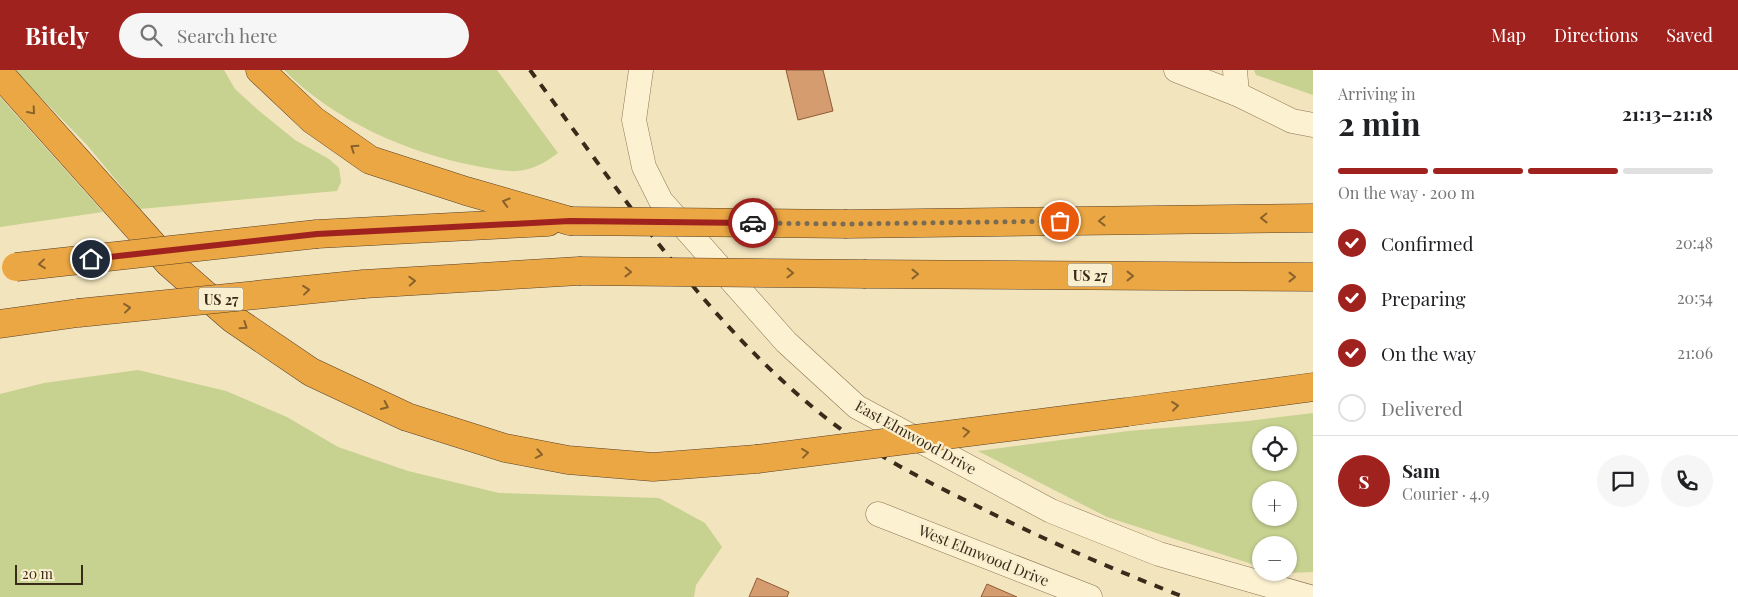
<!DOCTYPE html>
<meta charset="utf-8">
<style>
:root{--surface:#fff;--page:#f6f6f6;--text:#202124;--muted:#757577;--line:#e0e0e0;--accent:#a0221e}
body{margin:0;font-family:"Playfair Display",serif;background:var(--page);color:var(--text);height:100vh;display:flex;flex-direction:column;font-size:19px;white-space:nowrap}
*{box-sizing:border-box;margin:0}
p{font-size:16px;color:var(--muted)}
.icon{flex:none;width:28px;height:28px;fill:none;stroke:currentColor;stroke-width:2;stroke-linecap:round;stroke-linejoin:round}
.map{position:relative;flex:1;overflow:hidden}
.details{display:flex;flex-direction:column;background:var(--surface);width:425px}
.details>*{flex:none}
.buttons{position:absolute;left:1252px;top:356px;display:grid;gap:10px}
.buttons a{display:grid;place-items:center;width:45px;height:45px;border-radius:50%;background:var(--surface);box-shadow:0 1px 4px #0004;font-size:25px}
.scale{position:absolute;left:15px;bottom:12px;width:68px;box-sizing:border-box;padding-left:5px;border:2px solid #392a1a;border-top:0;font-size:14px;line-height:18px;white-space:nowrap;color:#392a1a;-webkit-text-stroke:4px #f9eecd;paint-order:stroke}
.pin{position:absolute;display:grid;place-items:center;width:42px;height:42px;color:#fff;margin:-21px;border:2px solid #fff;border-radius:50%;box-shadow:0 1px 5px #0007}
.courier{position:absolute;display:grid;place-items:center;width:50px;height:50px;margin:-25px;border:4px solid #a0221e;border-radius:50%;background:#fff;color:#222;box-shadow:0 1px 6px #0007}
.headline em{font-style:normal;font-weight:700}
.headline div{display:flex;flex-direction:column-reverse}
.headline{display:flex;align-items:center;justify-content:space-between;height:85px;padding:0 25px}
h1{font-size:32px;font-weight:700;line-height:38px}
.bar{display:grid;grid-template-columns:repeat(4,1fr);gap:8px 5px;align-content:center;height:60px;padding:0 25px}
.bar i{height:6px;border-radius:4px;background:var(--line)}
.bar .selected{background:var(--accent)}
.bar p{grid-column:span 4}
.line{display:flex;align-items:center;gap:12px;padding:0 25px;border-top:1px solid var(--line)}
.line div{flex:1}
.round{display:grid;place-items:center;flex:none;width:52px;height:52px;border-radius:26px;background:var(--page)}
ol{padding:0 25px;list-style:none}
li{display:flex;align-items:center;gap:15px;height:55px}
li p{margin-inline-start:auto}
li .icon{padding:5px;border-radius:50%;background:var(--accent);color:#fff;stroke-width:4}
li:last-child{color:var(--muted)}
li i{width:28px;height:28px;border:2px solid var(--line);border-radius:50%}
header{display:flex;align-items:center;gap:30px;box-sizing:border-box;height:70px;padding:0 25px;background:var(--accent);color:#fff}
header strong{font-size:24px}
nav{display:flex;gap:28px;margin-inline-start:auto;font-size:18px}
.search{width:350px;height:45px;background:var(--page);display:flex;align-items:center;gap:12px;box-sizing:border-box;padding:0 18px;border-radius:28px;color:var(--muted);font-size:19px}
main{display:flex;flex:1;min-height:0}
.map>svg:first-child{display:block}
.green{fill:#c7d190;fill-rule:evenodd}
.building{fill:#d49c6f;stroke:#8d5c38}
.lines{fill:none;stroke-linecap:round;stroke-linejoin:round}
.street-casing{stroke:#8c7454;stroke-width:25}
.highway-casing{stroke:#584129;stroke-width:29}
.street{stroke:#fcf1d1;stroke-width:24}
.highway{stroke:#eba743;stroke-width:28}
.rail{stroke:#392a1a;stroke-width:4;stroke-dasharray:9 9;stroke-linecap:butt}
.highway-bridge-casing{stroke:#584129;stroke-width:29;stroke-linecap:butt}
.highway-bridge{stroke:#eba743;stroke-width:28}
.oneway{stroke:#89622c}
.done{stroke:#7a6b53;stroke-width:5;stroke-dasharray:0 9}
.route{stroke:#a0221e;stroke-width:6}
.labels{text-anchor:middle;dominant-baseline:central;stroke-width:4.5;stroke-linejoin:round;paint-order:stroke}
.shield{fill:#f9eecd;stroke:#736550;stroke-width:1}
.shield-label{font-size:14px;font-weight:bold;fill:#392a1a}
.street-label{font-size:15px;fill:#392a1a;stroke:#f9eecd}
</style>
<header>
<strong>Bitely</strong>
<div class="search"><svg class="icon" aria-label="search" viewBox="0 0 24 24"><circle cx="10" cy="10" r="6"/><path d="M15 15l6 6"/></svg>Search here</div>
<nav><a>Map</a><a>Directions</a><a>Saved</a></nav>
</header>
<main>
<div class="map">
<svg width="1313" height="527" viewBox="0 0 1313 527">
<rect width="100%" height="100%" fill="#f2e4bd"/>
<g class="green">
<polygon points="14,0 224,0 235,19 258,40 295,70 329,89 339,98 341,112 337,121 325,122 140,139 87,75"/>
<path d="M284 0H497L558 83C546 92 533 100 517 101 504 102 489 98 476 96 407 83 333 50 284 0Z"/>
<polygon points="1254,0 1313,0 1313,25 1256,5"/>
<polygon points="0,27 103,142 0,157"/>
<polygon points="138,300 226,321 287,347 338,377 408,401 499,423 659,428 705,453 722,477 696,515 694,527 0,527 0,324 44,313"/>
<path d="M1313 343V502L1284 503 1289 502V475H1261V497L1107 447 978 381 1128 361 1248 351ZM1261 365H1289V392H1261ZM1261 420H1289V448H1261Z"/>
</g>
<g class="building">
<polygon points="786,0 823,0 833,41 798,50"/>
<polygon points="757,508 789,522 787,527 749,527"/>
<polygon points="987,514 1017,527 981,527"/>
</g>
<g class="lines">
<defs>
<g id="street">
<polyline points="641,0 634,50 644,97 661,131 786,272 857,337 1051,441 1159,484 1310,527"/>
<polyline points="1176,0 1237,24 1292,51 1313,55"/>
<polyline points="1235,0 1237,24"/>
<polyline points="878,444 1090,527"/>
</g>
<g id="highway">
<polyline points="260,0 313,50 370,90 466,121 570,151"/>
<polyline points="0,4 169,193 233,249 311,302 407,347 505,378 568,390 653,397 757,389"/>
<polyline points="847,154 1313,148"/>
<polyline points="317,164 548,152"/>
<polyline points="866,204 1313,207"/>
<polyline points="364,214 579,201"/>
<polyline points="0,254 78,243"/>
<polyline points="1127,342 1313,317"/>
</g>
</defs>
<use href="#street" class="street-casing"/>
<use href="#highway" class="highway-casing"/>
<use href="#street" class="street"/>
<use href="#highway" class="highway"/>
<path class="rail" d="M530 0C620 122 706 253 826 348 870 382 921 409 971 433 1040 468 1112 499 1184 527"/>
<defs>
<g id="highway-bridge">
<polyline points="570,151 847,154"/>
<polyline points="16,197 317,164"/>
<polyline points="579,201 866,204"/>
<polyline points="78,243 364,214"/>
<polyline points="757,389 1127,342"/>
</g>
</defs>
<use href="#highway-bridge" class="highway-bridge-casing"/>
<use href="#highway-bridge" class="highway-bridge"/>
</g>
<defs><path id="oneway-chevron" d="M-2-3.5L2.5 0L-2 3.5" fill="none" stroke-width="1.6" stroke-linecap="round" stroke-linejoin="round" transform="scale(1.25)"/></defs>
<g class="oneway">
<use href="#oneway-chevron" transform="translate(32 41) rotate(49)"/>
<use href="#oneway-chevron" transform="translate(354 78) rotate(-146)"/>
<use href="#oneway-chevron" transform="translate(506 132) rotate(-164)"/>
<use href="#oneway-chevron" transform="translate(1264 148) rotate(179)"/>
<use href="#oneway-chevron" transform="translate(1102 151) rotate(179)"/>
<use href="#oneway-chevron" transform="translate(42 194) rotate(174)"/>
<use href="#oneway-chevron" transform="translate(628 202) rotate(1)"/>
<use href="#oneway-chevron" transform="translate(790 203) rotate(1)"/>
<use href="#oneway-chevron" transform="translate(915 204)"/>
<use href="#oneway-chevron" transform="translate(1130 206)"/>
<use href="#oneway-chevron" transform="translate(1292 207)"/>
<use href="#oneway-chevron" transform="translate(412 211) rotate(-3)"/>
<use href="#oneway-chevron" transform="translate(306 220) rotate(-6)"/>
<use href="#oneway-chevron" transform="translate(127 238) rotate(-6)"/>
<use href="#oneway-chevron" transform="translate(244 256) rotate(34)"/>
<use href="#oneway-chevron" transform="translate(385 336) rotate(25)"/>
<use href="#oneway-chevron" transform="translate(1175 336) rotate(-7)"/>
<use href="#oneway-chevron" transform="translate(966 362) rotate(-7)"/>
<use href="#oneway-chevron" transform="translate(805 383) rotate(-7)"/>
<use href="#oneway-chevron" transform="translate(539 384) rotate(11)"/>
</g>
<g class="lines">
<polyline class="done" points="753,153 846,154 1060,151"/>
<polyline class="route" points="91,189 317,164 570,151 753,153"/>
</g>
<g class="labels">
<g class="shield">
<rect x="1067.5" y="193.5" width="45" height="23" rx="4"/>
<rect x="198.5" y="217.5" width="45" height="23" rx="4"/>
</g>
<g class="shield-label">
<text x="1090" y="205">US 27</text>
<text x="221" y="229">US 27</text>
</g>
<g class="street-label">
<text transform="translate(916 367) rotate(29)">East Elmwood Drive</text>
<text transform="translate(984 485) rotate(22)">West Elmwood Drive</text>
</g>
</g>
</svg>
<div class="buttons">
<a><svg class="icon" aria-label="locate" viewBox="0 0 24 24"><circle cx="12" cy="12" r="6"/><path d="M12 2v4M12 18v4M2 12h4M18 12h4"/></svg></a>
<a>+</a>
<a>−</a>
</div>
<div class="scale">20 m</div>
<div class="pin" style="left:1060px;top:151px;background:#ea580c"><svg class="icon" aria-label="bag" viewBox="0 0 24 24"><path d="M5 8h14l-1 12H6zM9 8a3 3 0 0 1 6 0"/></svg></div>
<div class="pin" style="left:91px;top:189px;background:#1f2937"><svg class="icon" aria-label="home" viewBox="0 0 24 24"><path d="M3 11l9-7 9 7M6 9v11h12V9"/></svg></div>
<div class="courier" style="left:753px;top:153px"><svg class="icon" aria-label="car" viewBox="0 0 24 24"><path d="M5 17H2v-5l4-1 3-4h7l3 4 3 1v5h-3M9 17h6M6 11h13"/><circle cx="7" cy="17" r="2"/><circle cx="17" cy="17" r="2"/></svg></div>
</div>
<section class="details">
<div class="headline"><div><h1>2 min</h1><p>Arriving in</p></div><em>21:13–21:18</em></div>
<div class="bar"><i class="selected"></i><i class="selected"></i><i class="selected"></i><i></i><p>On the way · 200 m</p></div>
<ol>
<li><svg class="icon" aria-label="check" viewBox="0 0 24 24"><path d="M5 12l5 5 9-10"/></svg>Confirmed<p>20:48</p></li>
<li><svg class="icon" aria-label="check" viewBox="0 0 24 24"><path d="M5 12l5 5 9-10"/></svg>Preparing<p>20:54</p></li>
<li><svg class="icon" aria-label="check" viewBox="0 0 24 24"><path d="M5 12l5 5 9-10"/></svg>On the way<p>21:06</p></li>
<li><i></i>Delivered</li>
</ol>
<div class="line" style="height:90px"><b class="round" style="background:var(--accent);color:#fff">S</b><div><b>Sam</b><p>Courier · 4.9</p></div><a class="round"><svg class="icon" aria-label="chat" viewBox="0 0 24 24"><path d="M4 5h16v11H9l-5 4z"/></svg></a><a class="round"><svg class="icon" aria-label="phone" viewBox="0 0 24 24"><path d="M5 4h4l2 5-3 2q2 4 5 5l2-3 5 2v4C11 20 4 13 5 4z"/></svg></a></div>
</section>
</main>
